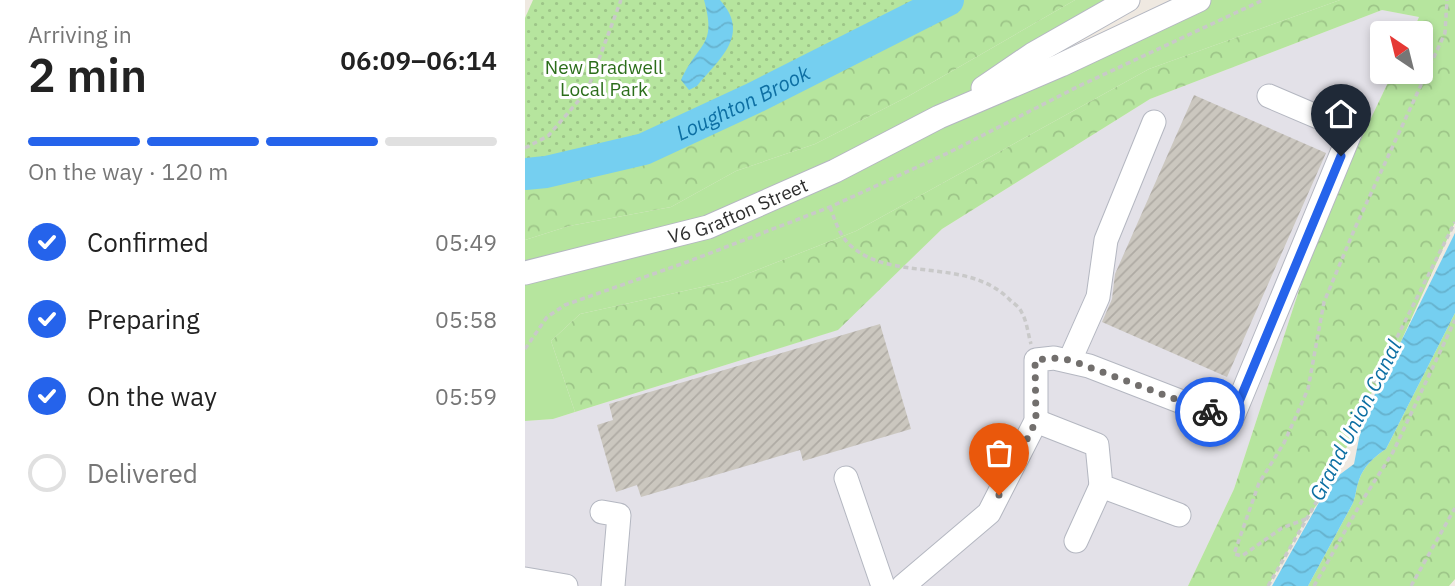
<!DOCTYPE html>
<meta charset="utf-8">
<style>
:root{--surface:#fff;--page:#f2f2f2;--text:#222;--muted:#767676;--line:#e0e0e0;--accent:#2563eb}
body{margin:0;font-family:"IBM Plex Sans",sans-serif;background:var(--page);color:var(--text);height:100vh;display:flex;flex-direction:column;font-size:26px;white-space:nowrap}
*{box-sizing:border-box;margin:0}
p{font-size:23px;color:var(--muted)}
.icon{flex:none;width:38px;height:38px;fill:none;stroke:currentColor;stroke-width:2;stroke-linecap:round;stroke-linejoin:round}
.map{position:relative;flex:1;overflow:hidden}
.sheet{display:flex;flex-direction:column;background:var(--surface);width:525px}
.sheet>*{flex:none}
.needle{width:46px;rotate:325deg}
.buttons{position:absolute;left:845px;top:21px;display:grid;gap:14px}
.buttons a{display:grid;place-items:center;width:63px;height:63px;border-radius:7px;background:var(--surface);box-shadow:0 4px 10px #0003;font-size:35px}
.pin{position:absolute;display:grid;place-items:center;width:60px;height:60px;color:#fff;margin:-72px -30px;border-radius:50% 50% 50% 0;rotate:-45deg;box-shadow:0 0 7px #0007}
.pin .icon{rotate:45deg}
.courier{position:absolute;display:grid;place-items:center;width:70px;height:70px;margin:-35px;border:5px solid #2563eb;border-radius:50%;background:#fff;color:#222;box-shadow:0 2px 9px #0007}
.overview em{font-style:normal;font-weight:600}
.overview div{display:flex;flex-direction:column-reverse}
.overview{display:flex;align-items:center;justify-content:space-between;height:119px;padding:0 28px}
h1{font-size:46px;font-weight:600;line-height:52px}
.bar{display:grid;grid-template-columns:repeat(4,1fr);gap:10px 7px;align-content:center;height:84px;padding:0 28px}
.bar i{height:9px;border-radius:5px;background:var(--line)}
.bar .on{background:var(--accent)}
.bar p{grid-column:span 4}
ol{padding:0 28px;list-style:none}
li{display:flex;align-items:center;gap:21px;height:77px}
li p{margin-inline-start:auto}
li .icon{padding:7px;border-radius:50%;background:var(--accent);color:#fff;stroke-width:4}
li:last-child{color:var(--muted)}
li i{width:38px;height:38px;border:4px solid var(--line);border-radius:50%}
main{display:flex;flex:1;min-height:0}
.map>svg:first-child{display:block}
.industrial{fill:#e3e1e8}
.grass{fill:#b6e59e}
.forest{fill:url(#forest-crowns)}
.park{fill:url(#park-dots)}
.water{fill:url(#water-waves)}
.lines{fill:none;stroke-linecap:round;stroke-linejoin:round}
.river{stroke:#75cff0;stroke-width:32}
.building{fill:url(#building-hatch)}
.minor-casing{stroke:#b4b7c1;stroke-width:25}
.path{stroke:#c9c9c9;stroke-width:3.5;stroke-dasharray:5 3.5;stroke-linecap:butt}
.minor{stroke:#fff;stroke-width:23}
.done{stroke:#726f6d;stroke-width:7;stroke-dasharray:0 12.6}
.route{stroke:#2563eb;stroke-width:9}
.labels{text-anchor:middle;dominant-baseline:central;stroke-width:6;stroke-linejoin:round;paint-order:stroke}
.park-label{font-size:19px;fill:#2c6e1b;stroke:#fff}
.street-label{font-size:19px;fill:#2e2e2e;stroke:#fff}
.water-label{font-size:21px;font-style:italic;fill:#0d6fa3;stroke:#fff}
</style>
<main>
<section class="sheet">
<div class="overview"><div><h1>2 min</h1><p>Arriving in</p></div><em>06:09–06:14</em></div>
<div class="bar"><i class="on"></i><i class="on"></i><i class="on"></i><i></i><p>On the way · 120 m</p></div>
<ol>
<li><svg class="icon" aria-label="check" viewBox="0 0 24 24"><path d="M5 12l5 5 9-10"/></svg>Confirmed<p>05:49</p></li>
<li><svg class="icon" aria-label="check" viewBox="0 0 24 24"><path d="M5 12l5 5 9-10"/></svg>Preparing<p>05:58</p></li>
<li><svg class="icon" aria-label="check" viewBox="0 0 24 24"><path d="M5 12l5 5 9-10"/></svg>On the way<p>05:59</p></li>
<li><i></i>Delivered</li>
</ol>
</section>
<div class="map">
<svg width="930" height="586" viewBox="0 0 930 586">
<defs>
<pattern id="forest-crowns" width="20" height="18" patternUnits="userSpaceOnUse" patternTransform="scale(1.75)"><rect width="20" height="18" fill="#b6e59e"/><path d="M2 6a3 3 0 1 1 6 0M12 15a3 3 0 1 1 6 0" fill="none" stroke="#9dc588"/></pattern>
<pattern id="park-dots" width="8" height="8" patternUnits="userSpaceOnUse" patternTransform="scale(1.75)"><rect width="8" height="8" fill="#b6e59e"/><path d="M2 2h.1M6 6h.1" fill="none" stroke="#9dc588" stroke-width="1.8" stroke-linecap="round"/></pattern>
<pattern id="water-waves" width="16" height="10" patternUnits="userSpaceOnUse" patternTransform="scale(1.75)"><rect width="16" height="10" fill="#75cff0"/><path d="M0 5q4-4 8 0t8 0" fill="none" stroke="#66b2ce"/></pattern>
<pattern id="building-hatch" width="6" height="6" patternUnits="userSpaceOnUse" patternTransform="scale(1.75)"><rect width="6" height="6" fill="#cbc7bf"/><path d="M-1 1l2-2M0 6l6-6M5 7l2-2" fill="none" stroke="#afaba4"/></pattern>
</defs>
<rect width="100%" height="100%" fill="#efe9e1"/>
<polygon class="industrial" points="857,10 894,17 887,33 858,33 858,72 868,72 796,223 709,489 663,586 0,586 0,421 28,419 312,330 417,229 625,99"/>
<polygon class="grass" points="550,0 603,0 421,113 665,0 815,0 624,69 331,231 204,281 55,314 26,341 50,412 28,419 0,421 0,240 44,226 146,207 211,171 290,144 382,97"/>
<g class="forest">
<polygon points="423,0 550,0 382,97 290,144 211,171 146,207 44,226 0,240 0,174 21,172 119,149 229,98"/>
<polygon points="815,0 930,0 930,222 864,368 837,407 819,454 809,469 803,490 781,519 743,586 663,586 709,489 796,223 868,72 896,72 896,33 887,33 894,17 857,10 625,99 417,229 313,330 50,412 26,341 55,314 204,281 331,231 624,69"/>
<path d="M930 313V579L924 586H783L828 503C831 495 831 488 834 480 838 467 850 456 861 449Z"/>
</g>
<polygon class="park" points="8,0 423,0 229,98 119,149 21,172 0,174 0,18"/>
<g class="water">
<path d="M179 0H195C226 35 195 58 172 86L164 90 156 80C174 41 192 47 179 0Z"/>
<path d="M930 233V313L861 449C850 456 838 467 834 480 831 488 831 495 828 503L783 586H747L806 481 829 464 838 418Z"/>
</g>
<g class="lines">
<path class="river" id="s1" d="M0 174 21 172 119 149 229 98 423 0"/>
</g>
<g class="building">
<polygon points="669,95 801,153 702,377 577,322 587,299 590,274"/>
<polygon points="355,324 386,429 278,461 275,450 116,497 112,485 91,492 72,425 88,420 84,404"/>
</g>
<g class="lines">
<defs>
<g id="minor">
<polyline points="458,88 508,54 603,0"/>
<path id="s2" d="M0 273 183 227 310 171 414 117 536 65 674 0"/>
<polyline points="545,360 573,297 581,240 629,122"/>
<polyline points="511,421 572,445 576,486 654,515"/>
<polyline points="321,478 358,586"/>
<polyline points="77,512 94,515 88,586"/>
<polyline points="551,541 576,486"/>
<polyline points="0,579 41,586"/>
<polyline points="378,586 464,513 511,421 511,360 529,358 564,366 706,421 826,131 744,96"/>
</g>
</defs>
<use href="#minor" class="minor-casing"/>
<g class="path">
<polyline points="0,148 23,136 62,91 96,0"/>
<path d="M305 207C310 220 314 235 325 245 367 284 442 255 486 301 490 304 495 308 497 313 502 322 503 334 506 344"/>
<polyline points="0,349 22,317 40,305 162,262 305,207 425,152 552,87 738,0"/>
<polyline points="781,519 757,528 717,556 709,554 734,483 759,443 783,389 799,302 830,228 920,33 922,0"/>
<polyline points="743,586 819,454 837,407 930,222"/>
<polyline points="789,586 837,501 868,452 930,320"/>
<polyline points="886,586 930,508"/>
</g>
<use href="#minor" class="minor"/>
</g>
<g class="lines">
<polyline class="done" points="474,495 511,421 510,360 528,358 545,360 685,412"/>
<polyline class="route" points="685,412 706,421 816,156"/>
</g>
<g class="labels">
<g class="park-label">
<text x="79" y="67">New Bradwell<tspan x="79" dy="22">Local Park</tspan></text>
</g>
<g class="street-label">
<text stroke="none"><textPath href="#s2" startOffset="222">V6 Grafton Street</textPath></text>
</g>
<g class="water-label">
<text stroke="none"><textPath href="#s1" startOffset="231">Loughton Brook</textPath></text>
<text transform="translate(830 420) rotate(-63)">Grand Union Canal</text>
</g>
</g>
</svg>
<div class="buttons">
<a><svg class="needle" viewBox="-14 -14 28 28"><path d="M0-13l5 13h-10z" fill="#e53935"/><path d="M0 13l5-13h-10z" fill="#767676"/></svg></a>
</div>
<div class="pin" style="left:474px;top:495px;background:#ea580c"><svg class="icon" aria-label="bag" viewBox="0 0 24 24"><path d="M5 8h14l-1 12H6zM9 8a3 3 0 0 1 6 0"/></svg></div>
<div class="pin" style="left:816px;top:156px;background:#1f2937"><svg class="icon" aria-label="home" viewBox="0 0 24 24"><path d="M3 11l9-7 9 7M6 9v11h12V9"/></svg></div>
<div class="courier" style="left:685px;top:412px"><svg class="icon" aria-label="bike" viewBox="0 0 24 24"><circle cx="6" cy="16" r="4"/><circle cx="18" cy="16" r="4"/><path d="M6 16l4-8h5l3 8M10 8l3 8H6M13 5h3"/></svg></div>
</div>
</main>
